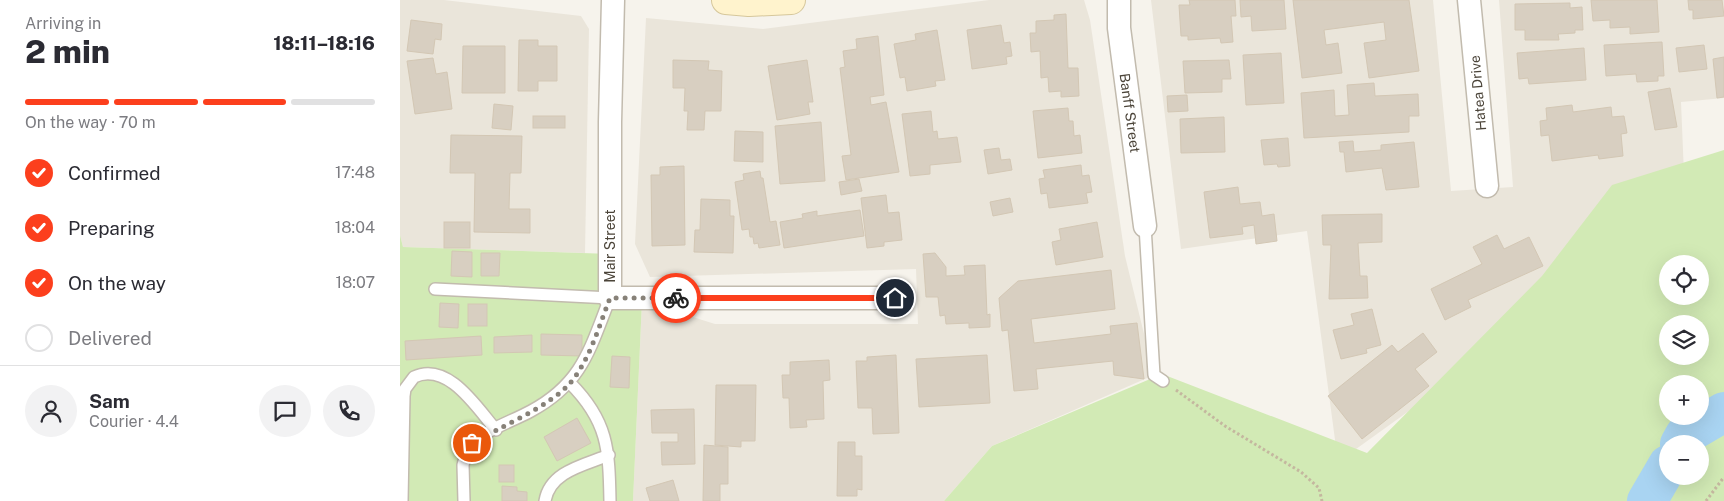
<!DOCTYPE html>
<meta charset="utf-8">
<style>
:root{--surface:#fff;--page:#f2f2f3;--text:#2b2b33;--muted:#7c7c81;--line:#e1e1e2;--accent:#fc3f1d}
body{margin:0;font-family:"Public Sans",sans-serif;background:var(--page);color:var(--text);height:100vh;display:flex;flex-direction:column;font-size:19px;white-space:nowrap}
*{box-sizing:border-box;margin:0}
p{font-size:16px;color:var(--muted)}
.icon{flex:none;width:28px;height:28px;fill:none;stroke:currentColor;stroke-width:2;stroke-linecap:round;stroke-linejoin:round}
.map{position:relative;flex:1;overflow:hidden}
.details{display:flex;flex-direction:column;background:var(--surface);width:400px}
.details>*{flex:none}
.buttons{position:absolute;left:1259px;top:255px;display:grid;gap:10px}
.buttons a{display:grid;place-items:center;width:50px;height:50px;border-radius:50%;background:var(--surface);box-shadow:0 5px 20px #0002;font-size:25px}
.pin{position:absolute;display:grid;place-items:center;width:42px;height:42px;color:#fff;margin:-21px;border:2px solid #fff;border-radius:50%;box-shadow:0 1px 5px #0007}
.courier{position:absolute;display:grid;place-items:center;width:50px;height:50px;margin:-25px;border:4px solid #fc3f1d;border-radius:50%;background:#fff;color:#222;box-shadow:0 1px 6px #0007}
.headline em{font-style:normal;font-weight:800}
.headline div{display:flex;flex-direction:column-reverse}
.headline{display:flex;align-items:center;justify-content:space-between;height:85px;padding:0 25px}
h1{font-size:32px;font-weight:800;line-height:38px}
.bar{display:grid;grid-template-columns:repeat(4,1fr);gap:8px 5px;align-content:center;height:60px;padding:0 25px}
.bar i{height:6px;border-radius:4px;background:var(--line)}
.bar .current{background:var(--accent)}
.bar p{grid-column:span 4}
.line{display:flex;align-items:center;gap:12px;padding:0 25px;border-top:1px solid var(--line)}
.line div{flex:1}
.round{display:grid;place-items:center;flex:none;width:52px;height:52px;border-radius:26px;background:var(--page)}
ol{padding:0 25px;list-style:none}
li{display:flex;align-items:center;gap:15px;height:55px}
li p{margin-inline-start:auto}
li .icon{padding:5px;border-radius:50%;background:var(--accent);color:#fff;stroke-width:4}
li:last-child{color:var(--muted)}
li i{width:28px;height:28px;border:2px solid var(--line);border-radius:50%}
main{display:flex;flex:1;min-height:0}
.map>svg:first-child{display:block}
.residential{fill:#eae5da}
.green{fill:#d2eab5;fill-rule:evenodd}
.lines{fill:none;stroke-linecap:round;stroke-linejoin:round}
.river{stroke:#a9d4f2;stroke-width:40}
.building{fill:#d8cfc1;stroke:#d3c7b4}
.service-casing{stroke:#c2bbae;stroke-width:14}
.minor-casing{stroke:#c2bbae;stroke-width:25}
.secondary-casing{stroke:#d6c79b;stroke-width:30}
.path{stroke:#c4b79f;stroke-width:3;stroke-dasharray:2.5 2.5;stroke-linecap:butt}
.service{stroke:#fff;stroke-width:11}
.minor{stroke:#fff;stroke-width:22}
.secondary{stroke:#fff3cd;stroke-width:28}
.done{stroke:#878178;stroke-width:5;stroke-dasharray:0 9}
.route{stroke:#fc3f1d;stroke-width:6}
.labels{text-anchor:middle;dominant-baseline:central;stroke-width:5;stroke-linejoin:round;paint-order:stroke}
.street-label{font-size:14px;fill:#4b4439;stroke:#fff}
</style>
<main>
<section class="details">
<div class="headline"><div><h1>2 min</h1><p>Arriving in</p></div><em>18:11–18:16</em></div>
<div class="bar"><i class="current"></i><i class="current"></i><i class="current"></i><i></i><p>On the way · 70 m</p></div>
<ol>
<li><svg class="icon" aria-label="check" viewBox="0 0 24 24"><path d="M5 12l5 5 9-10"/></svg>Confirmed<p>17:48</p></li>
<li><svg class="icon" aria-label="check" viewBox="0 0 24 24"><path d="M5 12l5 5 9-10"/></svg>Preparing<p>18:04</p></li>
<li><svg class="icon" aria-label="check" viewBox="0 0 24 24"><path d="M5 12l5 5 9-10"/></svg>On the way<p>18:07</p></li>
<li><i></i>Delivered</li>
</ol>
<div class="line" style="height:90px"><a class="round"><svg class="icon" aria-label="person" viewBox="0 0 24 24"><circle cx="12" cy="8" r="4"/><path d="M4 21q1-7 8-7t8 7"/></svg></a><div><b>Sam</b><p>Courier · 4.4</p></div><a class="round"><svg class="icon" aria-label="chat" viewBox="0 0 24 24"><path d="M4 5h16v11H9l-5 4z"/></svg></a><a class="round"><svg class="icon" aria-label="phone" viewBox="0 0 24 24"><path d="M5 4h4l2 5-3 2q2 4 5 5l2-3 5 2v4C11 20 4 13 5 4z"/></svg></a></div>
</section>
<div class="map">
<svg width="1324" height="501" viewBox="0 0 1324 501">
<rect width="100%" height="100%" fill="#f6f3ec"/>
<g class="residential">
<polygon points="0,0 44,0 181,16 189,29 185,253 3,247 0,235"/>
<polygon points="589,0 684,0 690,20 725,256 754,375 592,446 544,501 233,501 242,301 315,324 518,324 516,269 250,277 235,244 246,18 363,29"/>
<polygon points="751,0 1033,0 1051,191 1113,187 1099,0 1324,0 1324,98 1281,102 1287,247 1268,264 1045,385 938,462 907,231 781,249"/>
</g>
<g class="green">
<path d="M1324 150V501H544L592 446 762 374 967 453 1142 276 1212 185ZM1268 264H1300V296H1268ZM1268 324H1300V356H1268ZM1268 384H1300V416H1268ZM1268 444H1300V476H1268Z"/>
<polygon points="0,235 3,247 211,254 217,291 242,301 233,501 0,501"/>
</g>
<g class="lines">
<g class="river">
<polyline points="1280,444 1285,435 1324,412"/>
<polyline points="1247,501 1268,465"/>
</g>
</g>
<g class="building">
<polygon points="789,0 835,0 836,16 831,16 833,42 821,43 820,38 788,40 788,36 781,36 779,5 790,5"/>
<polygon points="840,0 884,0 886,29 852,31 851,16 841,17"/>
<polygon points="893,0 1009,0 1019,71 969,78 964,43 986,40 984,22 924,30 926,45 938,43 942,73 902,78"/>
<polygon points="1191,0 1257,0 1259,32 1230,34 1230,27 1210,28 1210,20 1193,21"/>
<polygon points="1288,0 1322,0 1324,16 1293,19 1293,10 1289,10"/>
<polygon points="1170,3 1170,8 1182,7 1183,30 1175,30 1175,33 1158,34 1159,40 1125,40 1125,30 1115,30 1115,4"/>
<polygon points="666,14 668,68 678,68 679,96 661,97 661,91 649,92 648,77 641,78 640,51 631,52 630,33 636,33 636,21 654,20 654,15"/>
<polygon points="11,20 42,24 41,40 35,39 33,54 7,51"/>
<polygon points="601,25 604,43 610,42 612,56 606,57 607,64 572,69 567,30"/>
<polygon points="537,30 545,80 535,81 536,86 507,91 505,77 500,78 494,44 516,40 515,34"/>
<polygon points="478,36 484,95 470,97 471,105 486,102 499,172 446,180 442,156 451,155 440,68 445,67 443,51 457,49 456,39"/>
<polygon points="119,40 138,40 138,46 157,46 157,81 138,81 138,91 118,91"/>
<polygon points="1262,42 1264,76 1258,76 1258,81 1237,82 1236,74 1206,76 1204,45"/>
<polygon points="1304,45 1307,69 1279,72 1276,48"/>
<polygon points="63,46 105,46 105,93 62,93"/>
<polygon points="1184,48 1186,80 1129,84 1128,78 1119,79 1117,53"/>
<polygon points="881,53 884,103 846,105 843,55"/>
<polygon points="1324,57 1324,97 1317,98 1313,59"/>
<polygon points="33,58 36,74 47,72 52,109 15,114 7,61"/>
<polygon points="273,60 309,61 308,70 322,71 321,111 305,111 304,130 287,130 288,111 284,111 285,88 273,88"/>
<polygon points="407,60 413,102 408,102 410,114 377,120 368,66"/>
<polygon points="829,60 831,79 822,79 822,92 785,93 783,61"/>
<polygon points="974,83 975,96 1018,94 1019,116 1009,116 1009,132 904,138 901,93 934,90 935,116 949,115 947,85"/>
<polygon points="1270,88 1277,127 1255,130 1248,92"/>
<polygon points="787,95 788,111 768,112 767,96"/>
<polygon points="94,104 113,106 111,130 92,128"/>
<polygon points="1172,105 1173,112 1211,107 1212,117 1224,116 1227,133 1221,134 1223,156 1199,159 1198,155 1152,161 1149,135 1141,136 1140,121 1147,120 1146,108"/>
<polygon points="668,108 669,121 673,121 674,136 680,135 682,153 638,158 633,111"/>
<polygon points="531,111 533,132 537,131 538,139 557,137 561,162 530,165 530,174 510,176 502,114"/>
<rect x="133" y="116" width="32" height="12"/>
<polygon points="824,117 825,152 781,153 780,119"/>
<polygon points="421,122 425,181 380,184 375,126"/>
<polygon points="335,131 363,132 363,162 334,161"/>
<polygon points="51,135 122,136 121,173 110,173 109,209 130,209 130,233 74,232 75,173 50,173"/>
<polygon points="888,138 890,166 878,167 877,164 864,165 861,140"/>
<polygon points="953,141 954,152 981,150 981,145 1014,142 1019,187 986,190 982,168 946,172 944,152 940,152 939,142"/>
<polygon points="599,148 601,160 610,159 612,170 588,174 584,150"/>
<polygon points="681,165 682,176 689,175 692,192 686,193 688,203 649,208 647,193 641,194 639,179 645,178 643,170"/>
<polygon points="284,166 285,245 252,246 251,175 260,175 260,167"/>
<polygon points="360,171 361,178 363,178 370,222 376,221 380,245 359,248 358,243 354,244 353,237 350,237 349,229 342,230 335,182 344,180 343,174"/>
<polygon points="459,179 462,191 441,195 439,182"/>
<polygon points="838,187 840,204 860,202 862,216 874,214 877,241 856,244 854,225 842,227 843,234 810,238 804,192"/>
<polygon points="486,195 488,213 499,212 502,240 484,242 484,246 467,248 461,198"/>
<polygon points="610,198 613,212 593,216 590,202"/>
<polygon points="301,199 330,200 330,216 334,216 333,253 294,252 295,230 300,230"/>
<polygon points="460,210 464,236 384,248 380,222 403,218 402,214 417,211 417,216"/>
<polygon points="982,214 982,242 958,243 960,276 967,276 968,298 929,299 931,245 923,245 922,215"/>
<rect x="44" y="222" width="26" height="26"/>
<polygon points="697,222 703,257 656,265 652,242 661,240 659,229"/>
<polygon points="1097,235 1104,249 1129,237 1143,266 1068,300 1071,307 1045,320 1031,289 1082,264 1073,247"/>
<polygon points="52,251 72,252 72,277 51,276"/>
<polygon points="81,253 100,253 99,276 81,276"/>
<polygon points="535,253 546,267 546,276 565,275 564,266 585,265 587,315 590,314 590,327 569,328 569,323 546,324 545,315 540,316 538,297 526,297 523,254"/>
<polygon points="711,270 715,309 631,319 634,343 711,334 710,326 737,323 744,379 714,375 713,361 636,369 638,389 614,391 608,330 602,331 599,298 618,281"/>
<polygon points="40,303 59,304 58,328 39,327"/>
<rect x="68" y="304" width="19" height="22"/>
<polygon points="972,309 981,345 966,349 967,353 941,359 933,330 954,325 951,314"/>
<polygon points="1023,333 1037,352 1015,369 1029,386 962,439 928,396 992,345 998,352"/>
<polygon points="141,334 182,335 182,356 141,355"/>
<polygon points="132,335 132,352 94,353 94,337"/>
<polygon points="81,336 82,355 6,360 5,341"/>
<polygon points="496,355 499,433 473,434 472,408 458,408 456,361 467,361 467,357"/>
<polygon points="587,355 590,403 519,407 516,359"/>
<polygon points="212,356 230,357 229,388 210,387"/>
<polygon points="429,360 430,380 423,381 424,419 406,420 407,427 390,428 389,398 383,398 382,375 390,375 390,362"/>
<polygon points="316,385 356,385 355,441 341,441 341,447 315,445"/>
<polygon points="294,409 295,464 262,465 261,442 278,442 278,433 252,433 251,410"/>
<polygon points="177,418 191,443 157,461 144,437"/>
<polygon points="438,442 455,442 455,456 462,456 462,490 457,489 457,496 437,496"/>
<polygon points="304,445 328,447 328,484 320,484 320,501 303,501"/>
<rect x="99" y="465" width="15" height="17"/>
<polygon points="273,480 279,501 250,501 246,488"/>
<polygon points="102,486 117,487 117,491 127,492 127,501 102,501"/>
</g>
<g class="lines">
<defs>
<g id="service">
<polyline points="745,226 754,375 763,381"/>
<path d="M35 289 210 298C190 348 183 383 131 411 111 422 84 430 68 447L63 465 64 501"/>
<path d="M170 383C208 421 209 449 210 501"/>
<path d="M2 501 4 396 5 389 14 377C48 361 77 408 96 430"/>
<path d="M145 501C150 471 185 465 209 455"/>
</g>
<g id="minor">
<polyline points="213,0 210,122 210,298 495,298"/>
<polyline points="719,0 719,28 745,226"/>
<polyline points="1069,0 1087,186"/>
</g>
<polyline id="secondary" points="326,0 349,2 391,0"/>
</defs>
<use href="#service" class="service-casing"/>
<use href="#minor" class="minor-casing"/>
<use href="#secondary" class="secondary-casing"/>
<g class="path">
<polyline points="776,390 825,426 901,472 919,488 922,501"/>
<polyline points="1306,501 1324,477"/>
</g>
<use href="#service" class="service"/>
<use href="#minor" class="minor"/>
<use href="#secondary" class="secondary"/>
</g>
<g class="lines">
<path class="done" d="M72 443C100 427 151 406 171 382 190 359 199 326 210 298H276"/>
<polyline class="route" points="276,298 495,298"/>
</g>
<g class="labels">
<g class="street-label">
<text transform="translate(1078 93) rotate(-95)">Hatea Drive</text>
<text transform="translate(730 113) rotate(82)">Banff Street</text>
<text transform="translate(210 246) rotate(-90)">Mair Street</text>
</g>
</g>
</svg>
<div class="buttons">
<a><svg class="icon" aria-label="locate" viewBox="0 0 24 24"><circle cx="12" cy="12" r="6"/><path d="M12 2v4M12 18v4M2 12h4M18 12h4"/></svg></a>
<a><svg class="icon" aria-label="layers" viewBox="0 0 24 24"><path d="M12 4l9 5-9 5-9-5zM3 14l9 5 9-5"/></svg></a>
<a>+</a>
<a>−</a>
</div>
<div class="pin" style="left:72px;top:443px;background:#ea580c"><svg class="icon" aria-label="bag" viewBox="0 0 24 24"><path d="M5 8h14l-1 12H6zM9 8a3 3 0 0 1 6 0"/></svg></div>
<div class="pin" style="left:495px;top:298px;background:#1f2937"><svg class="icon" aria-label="home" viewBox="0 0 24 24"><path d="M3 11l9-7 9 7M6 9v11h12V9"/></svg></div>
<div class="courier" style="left:276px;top:298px"><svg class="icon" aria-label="bike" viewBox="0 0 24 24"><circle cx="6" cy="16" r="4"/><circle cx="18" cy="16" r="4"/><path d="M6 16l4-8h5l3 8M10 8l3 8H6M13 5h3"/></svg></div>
</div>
</main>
